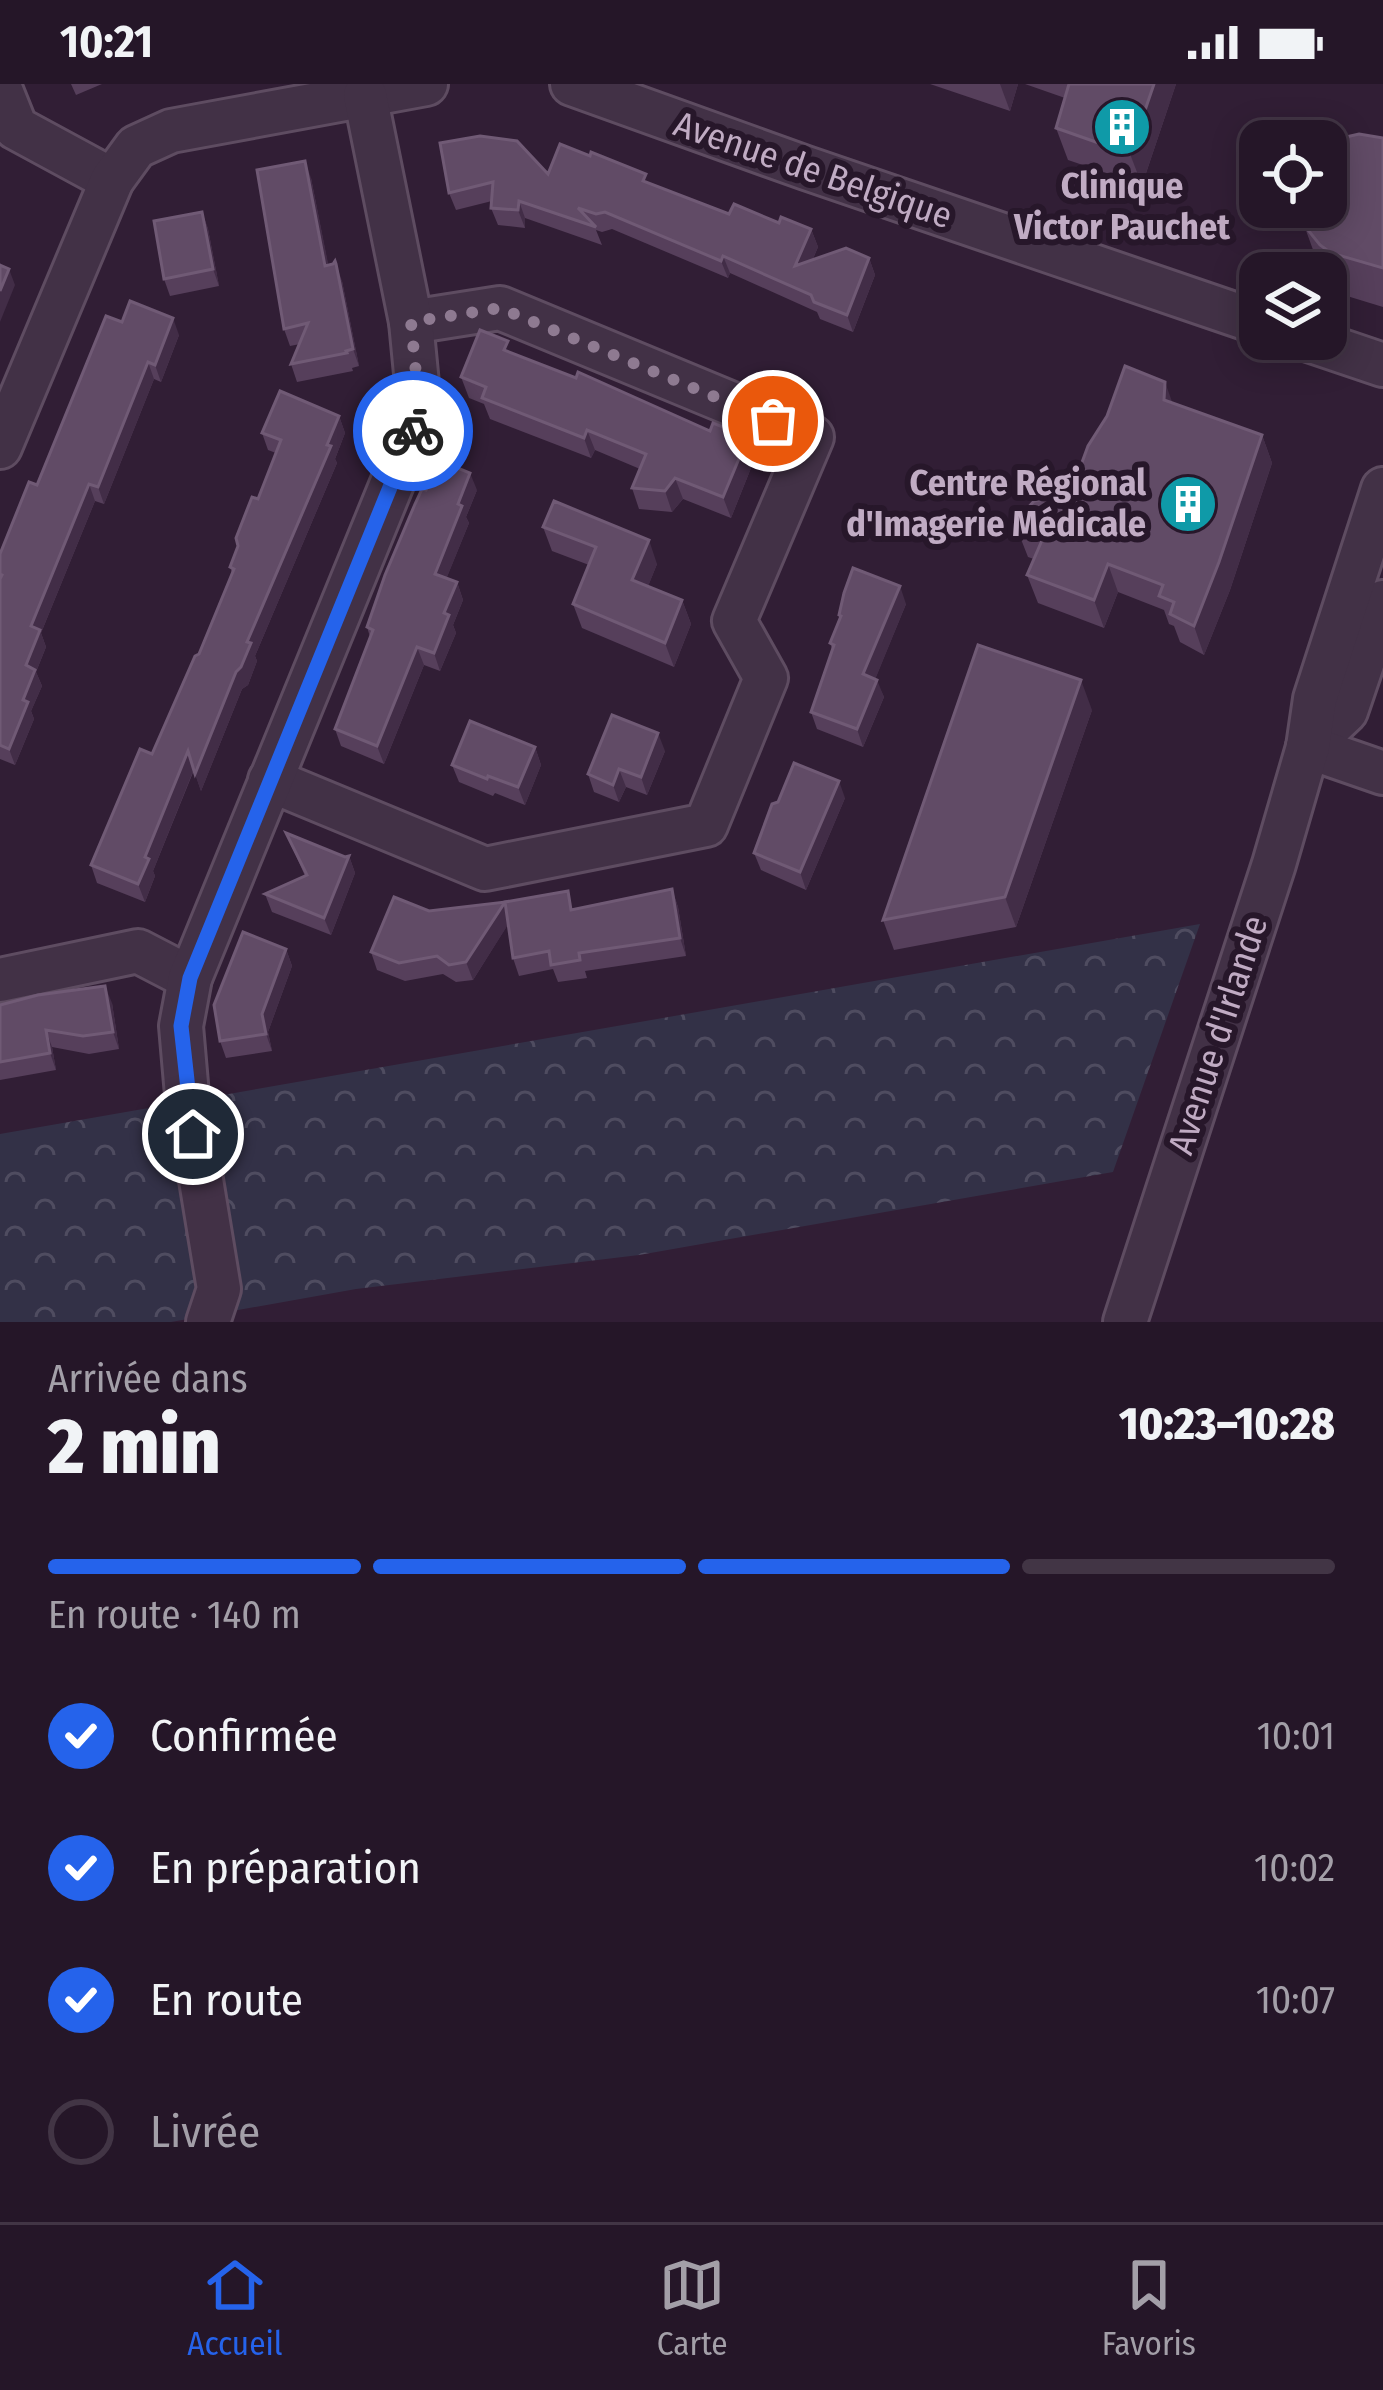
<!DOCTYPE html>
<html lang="fr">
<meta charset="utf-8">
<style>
:root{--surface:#251628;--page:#312334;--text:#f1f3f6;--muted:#a39fa8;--line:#423545;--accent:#2563eb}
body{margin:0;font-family:"Fira Sans Condensed",sans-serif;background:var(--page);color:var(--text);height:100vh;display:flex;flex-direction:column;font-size:45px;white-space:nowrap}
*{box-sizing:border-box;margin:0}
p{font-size:39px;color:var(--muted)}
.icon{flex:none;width:66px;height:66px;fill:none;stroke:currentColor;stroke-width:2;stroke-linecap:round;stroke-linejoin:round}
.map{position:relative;height:1238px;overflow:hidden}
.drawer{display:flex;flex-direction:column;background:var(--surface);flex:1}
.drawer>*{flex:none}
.controls{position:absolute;left:1239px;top:36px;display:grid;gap:24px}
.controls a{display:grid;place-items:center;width:108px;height:108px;border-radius:24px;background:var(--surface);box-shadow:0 6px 30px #0003,0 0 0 3px var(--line);font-size:60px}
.pin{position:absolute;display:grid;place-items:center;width:102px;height:102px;color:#fff;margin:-51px;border:6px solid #fff;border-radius:50%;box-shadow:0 3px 12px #0007}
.courier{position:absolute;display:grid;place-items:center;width:120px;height:120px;margin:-60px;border:9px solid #2563eb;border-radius:50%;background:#fff;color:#222;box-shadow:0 3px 15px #0007}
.headline em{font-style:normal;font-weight:800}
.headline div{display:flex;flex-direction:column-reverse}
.headline{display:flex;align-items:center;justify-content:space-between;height:204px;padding:0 48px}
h1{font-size:78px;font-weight:800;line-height:90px}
.bar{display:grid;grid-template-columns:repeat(4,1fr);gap:18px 12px;align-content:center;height:144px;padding:0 48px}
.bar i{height:15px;border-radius:9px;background:var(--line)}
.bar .current{background:var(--accent)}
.bar p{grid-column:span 4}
ol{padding:0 48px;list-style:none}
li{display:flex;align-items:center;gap:36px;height:132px}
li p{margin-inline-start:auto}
li .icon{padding:12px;border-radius:50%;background:var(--accent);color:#fff;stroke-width:4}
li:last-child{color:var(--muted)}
li i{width:66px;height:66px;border:6px solid var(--line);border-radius:50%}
.status{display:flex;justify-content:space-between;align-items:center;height:84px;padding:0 60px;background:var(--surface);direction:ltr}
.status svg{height:33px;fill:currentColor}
.menu{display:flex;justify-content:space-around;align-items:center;height:168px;border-top:3px solid var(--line);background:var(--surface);font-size:33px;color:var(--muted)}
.menu a{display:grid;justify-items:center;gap:6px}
.menu .current{color:var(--accent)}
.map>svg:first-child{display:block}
.park{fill:url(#park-crowns)}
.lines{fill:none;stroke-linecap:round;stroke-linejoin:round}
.minor-casing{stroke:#5e4c61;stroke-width:48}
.minor{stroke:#423146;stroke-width:42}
.wall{fill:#563f5b}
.shaded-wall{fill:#422d47}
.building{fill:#614b66;stroke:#705a75;stroke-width:3}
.done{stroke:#8e7a91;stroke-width:12;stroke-dasharray:0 21.6}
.route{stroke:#2563eb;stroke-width:15}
.labels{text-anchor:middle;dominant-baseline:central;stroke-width:12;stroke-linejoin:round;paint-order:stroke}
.street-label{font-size:36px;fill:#c0abc3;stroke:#27172a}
.poi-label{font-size:36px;font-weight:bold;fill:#c0abc3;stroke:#27172a}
</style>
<div class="status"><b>10:21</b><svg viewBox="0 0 49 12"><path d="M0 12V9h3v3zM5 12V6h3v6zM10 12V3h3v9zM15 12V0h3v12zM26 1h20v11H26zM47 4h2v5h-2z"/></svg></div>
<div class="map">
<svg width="1383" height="1238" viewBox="0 0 1383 1238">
<defs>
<pattern id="park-crowns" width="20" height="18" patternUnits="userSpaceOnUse" patternTransform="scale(3)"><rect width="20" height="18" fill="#333147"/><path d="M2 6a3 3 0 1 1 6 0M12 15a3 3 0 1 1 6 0" fill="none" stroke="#4f4c60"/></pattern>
</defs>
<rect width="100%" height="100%" fill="#311e35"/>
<polygon class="park" points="1200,840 1113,1088 639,1171 356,1205 171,1238 0,1238 0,1050"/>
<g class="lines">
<defs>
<g id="minor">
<polyline points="572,0 806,84 1260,239"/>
<polyline points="0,4 16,44 112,96"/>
<polyline points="1306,255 1383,281"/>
<polyline points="0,363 112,96 136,63 171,47 426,0"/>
<polyline points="1308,663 1346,627 1383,518"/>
<polyline points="1308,663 1383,689"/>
<polyline points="270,696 485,785 706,741 766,594 734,537 812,353 500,224 411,238"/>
<polyline points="0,896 138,867 190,894"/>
<polyline points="208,1238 219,1205 187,1011 181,942 190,894 420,331 411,238 365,11"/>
<polyline points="1125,1238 1274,780 1308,663 1315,615 1383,405"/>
</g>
</defs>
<use href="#minor" class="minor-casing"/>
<use href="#minor" class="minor"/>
</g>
<g class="wall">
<polygon points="71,0 102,0 76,11"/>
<polygon points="930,0 1018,0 1010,27"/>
<polygon points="1025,0 1176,0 1142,101 1068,76 1056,44 1065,14"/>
<polygon points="1383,54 1383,223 1347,212 1336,205 1326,193 1326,189 1323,189 1320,185 1304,141"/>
<polygon points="440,59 548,90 650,100 729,130 811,145 818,163 812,177 869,174 875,191 853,248 820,235 817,228 730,189 728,194 612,145 602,148 596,146 602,161 525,134 525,144 498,141 491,124 492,117 456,126 449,109"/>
<polygon points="311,94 328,181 342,197 359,282 352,284 353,287 297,298 291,280 300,260 290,262 284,245"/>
<polygon points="202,128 208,145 219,202 170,212 164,195"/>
<polygon points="122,238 179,251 161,298 154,295 104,420 95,417 41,549 46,563 36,588 42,602 31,627 34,635 15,681 0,675 0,470"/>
<polygon points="513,270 755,374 731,434 683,415 672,428 639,425 632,404 640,385 595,366 591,374 490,335 484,320 469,314 461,293"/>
<polygon points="1173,319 1262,351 1272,379 1230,506 1204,571 1180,558 1174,542 1169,540 1164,526 1118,508 1104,544 1038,519 1027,491 1034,475 1028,473 1017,445 1075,421"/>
<polygon points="339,332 345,349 335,375 337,379 255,572 257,577 248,601 242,605 201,707 194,686 153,787 155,792 145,818 97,799 91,781 152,670 199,570 232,489 230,483 276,369 268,366 262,349"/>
<polygon points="477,406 466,433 469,439 446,495 457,498 463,516 453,541 456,549 440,587 424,581 384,680 341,662 335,645 370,553 367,543"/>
<polygon points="543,443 657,480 648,502 682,516 691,540 674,583 582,544 573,520 589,481 552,467"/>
<polygon points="906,520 875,595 884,613 863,663 817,645 811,628 832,565 830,559 840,535 839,531"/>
<polygon points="1092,626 1016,843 894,866 883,836"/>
<polygon points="535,663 541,681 525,721 495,709 493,712 459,698 452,681"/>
<polygon points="665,667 647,711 626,703 619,718 594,708 588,690"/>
<polygon points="845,714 806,806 761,786 754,769 778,718"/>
<polygon points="286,749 345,773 349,772 355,789 331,851 272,828 265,810 305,792"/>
<polygon points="672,805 678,823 686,872 585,887 587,894 558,898 553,885 519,892 513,874 508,840 473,896 456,898 443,890 405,897 377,886 371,868 429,827 574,826"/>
<polygon points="286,865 292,882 268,948 272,967 226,974 220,957"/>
<polygon points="112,919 119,965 89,970 52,963 56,986 0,996 0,921"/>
</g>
<g class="shaded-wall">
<polygon points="1000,0 1018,0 1010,27"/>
<polygon points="1154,0 1176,0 1142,101 1130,70"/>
<polygon points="305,77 311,94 332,199 325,182"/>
<polygon points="519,117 525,134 525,144 518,126"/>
<polygon points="202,128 208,145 219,202 213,185"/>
<polygon points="811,145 818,163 802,200 795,182"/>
<polygon points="723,172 730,189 728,194 721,177"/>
<polygon points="869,174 875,191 853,248 847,231"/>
<polygon points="336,180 342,197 359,282 353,265"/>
<polygon points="9,185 15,201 0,238 0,207"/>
<polygon points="173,234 179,251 161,298 155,281"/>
<polygon points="148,278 154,295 104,420 98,403"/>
<polygon points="1165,298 1175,326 1164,316"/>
<polygon points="339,332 345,349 335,375 337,379 255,572 257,577 248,601 242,605 201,707 195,690"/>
<polygon points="587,346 595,366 591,374 584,354"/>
<polygon points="1262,351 1272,379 1230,506 1204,571 1194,542"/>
<polygon points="748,353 755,374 731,434 723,413"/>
<polygon points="470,389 477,406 466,433 469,439 441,508 435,490"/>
<polygon points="675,394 683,415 672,428 665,407"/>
<polygon points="89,400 95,417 41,549 46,563 36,588 42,602 31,627 34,635 15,681 9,665 23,616 31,542"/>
<polygon points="649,456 657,480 641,520 632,496"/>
<polygon points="1108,480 1118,508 1104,544 1094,516"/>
<polygon points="457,498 463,516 453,541 456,549 440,587 434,569 444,529"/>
<polygon points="900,502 906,520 870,608 863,590"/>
<polygon points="682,516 691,540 674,583 665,559"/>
<polygon points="417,563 424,581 384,680 377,662"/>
<polygon points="877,596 884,613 863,663 857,645"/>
<polygon points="1081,596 1092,626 1016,843 1005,813"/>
<polygon points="658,649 665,667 647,711 641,693"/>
<polygon points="535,663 541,681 525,721 518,703"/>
<polygon points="188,667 194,685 153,787 155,792 145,818 138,800 145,773"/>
<polygon points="619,685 626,703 619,718 613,701"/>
<polygon points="839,697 845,714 806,806 800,788"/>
<polygon points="349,772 355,789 331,851 324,834"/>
<polygon points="672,805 678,823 686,872 680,854"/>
<polygon points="505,818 511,836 473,896 466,878"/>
<polygon points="286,865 292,882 268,948 272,967 266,950 262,930"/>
<polygon points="105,902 112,919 119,965 113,948"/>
<polygon points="46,946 52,963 56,986 50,969"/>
</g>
<g class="building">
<polygon points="1069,0 1154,0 1130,70 1056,44"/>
<polygon points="1359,50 1383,54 1383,184 1331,169 1320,161 1304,141 1298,123 1326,123 1326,60 1333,56"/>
<polygon points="480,52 517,57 548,90 560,60 590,72 591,68 646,90 643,97 729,130 734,120 779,139 781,133 811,145 795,182 846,164 869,174 847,231 814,218 811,211 723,172 721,177 605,128 596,130 578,124 596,143 519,117 518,126 491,124 493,98 449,109 440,59"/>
<polygon points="305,77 325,182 333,180 335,177 336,180 353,265 346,267 347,269 291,280 308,239 284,245 257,86"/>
<polygon points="202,128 213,185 164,195 154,137"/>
<polygon points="0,181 9,185 0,207"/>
<polygon points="130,217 173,234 155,281 148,278 98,403 89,400 31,542 40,546 26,581 35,586 23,616 28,618 9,665 0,661 0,495 2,491 0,490 0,470 29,398 37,401 106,232 122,238"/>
<polygon points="480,246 508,257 504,266 576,294 578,288 710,347 713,339 748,353 723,413 675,394 665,407 632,404 646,370 587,346 584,354 482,314 486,303 461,293"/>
<polygon points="1125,282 1165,298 1164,316 1262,351 1219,478 1194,542 1170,530 1174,518 1159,512 1163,501 1108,480 1094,516 1027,491 1043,454 1017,445 1024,428 1034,417 1048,414 1075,421 1077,392 1088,362 1107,332"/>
<polygon points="280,307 339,332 327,361 331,362 247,558 251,559 241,583 236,588 195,690 188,667 145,773 149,775 138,800 91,781 140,665 152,670 195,572 199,570 234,485 230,483 238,462 236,454 252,413 258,415 281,356 262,349"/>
<polygon points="438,376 470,389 458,420 462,422 435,490 457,498 444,529 449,531 434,569 417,563 377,662 335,645 373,546 367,543 385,491 415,420 422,405 426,406"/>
<polygon points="554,417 649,456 632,496 682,516 665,559 573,520 596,463 543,443"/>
<polygon points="853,484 900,502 863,590 877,596 857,645 811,628 834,561 830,559 841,532 839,531 844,509"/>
<polygon points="978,561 1081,596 1005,813 883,836"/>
<polygon points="612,631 658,649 641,693 619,685 613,701 588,690"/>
<polygon points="470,637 535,663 518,703 488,692 487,695 452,681"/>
<polygon points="794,679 839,697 800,788 754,769 772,720 778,718"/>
<polygon points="286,749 345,773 349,772 324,834 265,810 307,791"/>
<polygon points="672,805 680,854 579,869 580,876 551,881 549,867 513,874 505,818 568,807 571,826"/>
<polygon points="394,813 429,827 505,818 466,878 449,881 437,872 399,879 371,868"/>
<polygon points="243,848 286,865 262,930 266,950 220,957 214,921"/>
<polygon points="105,902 113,948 83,952 46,946 50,969 0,978 0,921 38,911"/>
</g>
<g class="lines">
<polyline class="done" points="413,347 420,331 411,238 500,224 773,337"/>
<polyline class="route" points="193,1050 181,942 190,894 413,347"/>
</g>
<defs>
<symbol id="building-disc" viewBox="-11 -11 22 22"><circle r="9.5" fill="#0f9aa8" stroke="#27172a"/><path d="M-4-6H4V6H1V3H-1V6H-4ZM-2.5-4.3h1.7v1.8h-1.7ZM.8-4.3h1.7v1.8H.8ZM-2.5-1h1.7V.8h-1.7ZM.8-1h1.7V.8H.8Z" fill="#fff"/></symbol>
</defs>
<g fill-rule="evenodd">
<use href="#building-disc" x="1089" y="10" width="66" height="66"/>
<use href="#building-disc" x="1155" y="387" width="66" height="66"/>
</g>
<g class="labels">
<g class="street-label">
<text transform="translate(813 86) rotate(19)">Avenue de Belgique</text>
<text transform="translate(1218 951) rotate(-72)">Avenue d'Irlande</text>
</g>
<g class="poi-label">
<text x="1122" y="102">Clinique<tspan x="1122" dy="41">Victor Pauchet</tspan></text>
<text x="1146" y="399" text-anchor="end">Centre Régional<tspan x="1146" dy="41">d'Imagerie Médicale</tspan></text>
</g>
</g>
</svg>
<div class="controls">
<a><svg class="icon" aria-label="locate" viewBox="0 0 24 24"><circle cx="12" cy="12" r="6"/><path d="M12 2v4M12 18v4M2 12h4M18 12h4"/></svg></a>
<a><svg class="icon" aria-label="layers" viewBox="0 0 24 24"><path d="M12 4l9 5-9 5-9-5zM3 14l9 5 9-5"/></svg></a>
</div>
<div class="pin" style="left:773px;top:337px;background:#ea580c"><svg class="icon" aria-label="bag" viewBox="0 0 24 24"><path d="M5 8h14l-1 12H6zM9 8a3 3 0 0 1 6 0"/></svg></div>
<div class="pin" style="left:193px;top:1050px;background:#1f2937"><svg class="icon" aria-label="home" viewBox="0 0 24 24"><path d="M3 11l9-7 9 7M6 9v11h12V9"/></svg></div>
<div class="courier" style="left:413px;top:347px"><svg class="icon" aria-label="bike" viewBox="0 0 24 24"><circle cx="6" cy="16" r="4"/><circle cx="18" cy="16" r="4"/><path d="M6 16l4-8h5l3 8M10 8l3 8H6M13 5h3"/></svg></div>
</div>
<section class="drawer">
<div class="headline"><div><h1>2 min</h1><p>Arrivée dans</p></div><em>10:23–10:28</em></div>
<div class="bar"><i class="current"></i><i class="current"></i><i class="current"></i><i></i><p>En route · 140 m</p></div>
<ol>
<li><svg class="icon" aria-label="check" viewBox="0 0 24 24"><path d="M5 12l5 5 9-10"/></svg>Confirmée<p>10:01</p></li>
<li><svg class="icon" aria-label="check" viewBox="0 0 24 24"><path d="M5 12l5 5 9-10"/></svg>En préparation<p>10:02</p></li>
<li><svg class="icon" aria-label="check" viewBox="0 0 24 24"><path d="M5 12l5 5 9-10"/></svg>En route<p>10:07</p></li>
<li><i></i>Livrée</li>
</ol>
</section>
<nav class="menu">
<a class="current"><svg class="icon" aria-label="home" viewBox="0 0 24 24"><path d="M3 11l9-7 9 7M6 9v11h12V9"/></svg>Accueil</a>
<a><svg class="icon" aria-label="map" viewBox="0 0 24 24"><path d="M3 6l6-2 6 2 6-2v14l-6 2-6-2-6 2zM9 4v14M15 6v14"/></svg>Carte</a>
<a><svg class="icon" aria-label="saved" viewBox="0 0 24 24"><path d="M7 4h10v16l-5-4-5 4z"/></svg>Favoris</a>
</nav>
